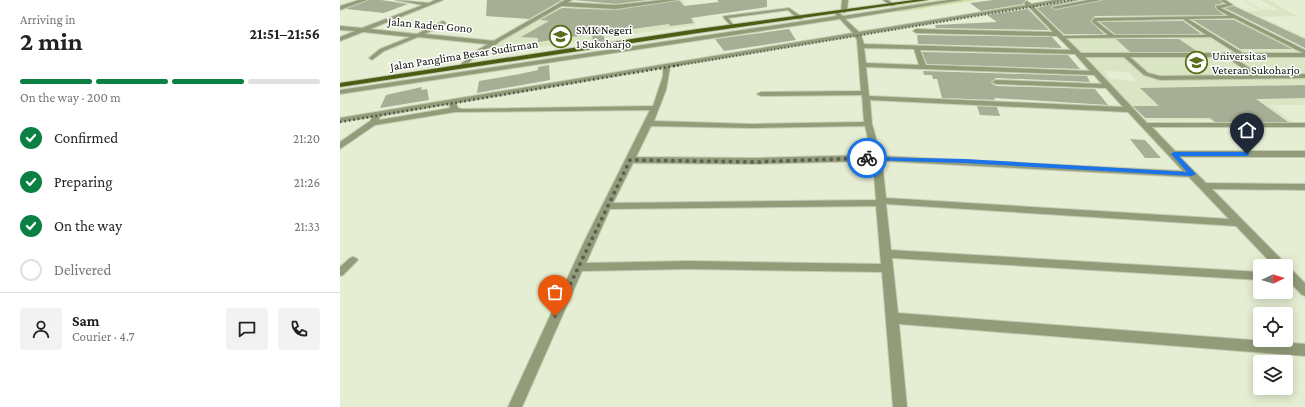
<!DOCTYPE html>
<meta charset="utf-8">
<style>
:root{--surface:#fff;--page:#f2f2f2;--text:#222;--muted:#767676;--line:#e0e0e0;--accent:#0b8043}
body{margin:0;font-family:"Crimson Pro",serif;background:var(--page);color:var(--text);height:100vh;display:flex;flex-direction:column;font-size:15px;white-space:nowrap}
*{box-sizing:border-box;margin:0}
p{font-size:13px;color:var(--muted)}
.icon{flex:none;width:22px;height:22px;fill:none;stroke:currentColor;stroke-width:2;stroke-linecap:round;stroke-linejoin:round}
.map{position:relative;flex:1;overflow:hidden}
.sheet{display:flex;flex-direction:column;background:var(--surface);width:340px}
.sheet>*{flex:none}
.needle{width:26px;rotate:85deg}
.buttons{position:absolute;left:913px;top:259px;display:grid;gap:8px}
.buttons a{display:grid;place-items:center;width:40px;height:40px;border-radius:4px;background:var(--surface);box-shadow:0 2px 10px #0003;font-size:20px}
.pin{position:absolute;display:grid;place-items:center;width:34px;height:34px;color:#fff;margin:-41px -17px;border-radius:50% 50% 50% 0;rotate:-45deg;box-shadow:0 0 4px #0007}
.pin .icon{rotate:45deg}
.courier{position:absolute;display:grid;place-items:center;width:40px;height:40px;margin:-20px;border:3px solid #1a73e8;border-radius:50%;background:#fff;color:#222;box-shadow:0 1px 5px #0007}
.overview em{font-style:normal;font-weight:700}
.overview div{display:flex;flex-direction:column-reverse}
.overview{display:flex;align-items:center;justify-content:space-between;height:68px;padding:0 20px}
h1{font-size:26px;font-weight:700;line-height:30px}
.bar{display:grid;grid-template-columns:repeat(4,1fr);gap:6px 4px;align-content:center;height:48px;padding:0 20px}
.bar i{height:5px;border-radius:3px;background:var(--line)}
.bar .on{background:var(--accent)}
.bar p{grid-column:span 4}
.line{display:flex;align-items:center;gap:10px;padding:0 20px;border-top:1px solid var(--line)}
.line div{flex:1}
.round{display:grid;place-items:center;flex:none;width:42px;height:42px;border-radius:4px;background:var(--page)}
ol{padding:0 20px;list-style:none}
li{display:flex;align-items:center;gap:12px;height:44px}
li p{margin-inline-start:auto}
li .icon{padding:4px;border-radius:50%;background:var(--accent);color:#fff;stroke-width:4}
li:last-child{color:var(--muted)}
li i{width:22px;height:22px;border:2px solid var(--line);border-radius:50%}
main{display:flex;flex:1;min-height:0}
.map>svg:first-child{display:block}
.built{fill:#dae5c3;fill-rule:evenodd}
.green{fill:#cde09c}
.building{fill:#a6ae95}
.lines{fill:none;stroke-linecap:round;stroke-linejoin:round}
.service-casing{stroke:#c3cbb2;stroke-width:2}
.minor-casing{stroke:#c3cbb2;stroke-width:2}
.tertiary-casing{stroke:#c3cbb2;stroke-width:2}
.primary-casing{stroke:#c3cbb2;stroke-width:2}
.service{fill:#929c79;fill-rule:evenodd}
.minor{fill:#929c79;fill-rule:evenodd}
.tertiary{fill:#929c79;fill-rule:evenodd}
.primary{fill:#4d5c13;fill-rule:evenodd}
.rail-far1{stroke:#484d3f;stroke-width:2;stroke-dasharray:1 2.5;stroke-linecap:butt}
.rail{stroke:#484d3f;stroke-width:2.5;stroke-dasharray:1.5 3;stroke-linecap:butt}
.route{fill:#1a73e8}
.done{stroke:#5c6152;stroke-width:4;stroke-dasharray:0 7.2}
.labels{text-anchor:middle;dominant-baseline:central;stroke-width:3;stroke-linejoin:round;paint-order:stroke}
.far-street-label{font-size:12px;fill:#13160d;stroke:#fff}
.far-poi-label{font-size:12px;fill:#13160d;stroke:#fff;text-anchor:start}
</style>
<main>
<section class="sheet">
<div class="overview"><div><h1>2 min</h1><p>Arriving in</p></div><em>21:51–21:56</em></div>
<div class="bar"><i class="on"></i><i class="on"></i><i class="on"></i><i></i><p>On the way · 200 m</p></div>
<ol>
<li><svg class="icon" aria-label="check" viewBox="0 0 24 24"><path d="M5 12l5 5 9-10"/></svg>Confirmed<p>21:20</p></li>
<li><svg class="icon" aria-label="check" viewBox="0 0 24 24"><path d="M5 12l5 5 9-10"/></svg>Preparing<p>21:26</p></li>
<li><svg class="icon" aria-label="check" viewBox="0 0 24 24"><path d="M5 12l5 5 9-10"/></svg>On the way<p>21:33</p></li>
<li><i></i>Delivered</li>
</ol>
<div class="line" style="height:72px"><a class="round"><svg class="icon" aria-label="person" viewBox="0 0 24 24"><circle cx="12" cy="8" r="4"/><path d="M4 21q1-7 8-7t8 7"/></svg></a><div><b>Sam</b><p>Courier · 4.7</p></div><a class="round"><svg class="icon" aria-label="chat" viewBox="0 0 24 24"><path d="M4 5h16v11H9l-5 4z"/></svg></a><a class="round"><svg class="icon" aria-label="phone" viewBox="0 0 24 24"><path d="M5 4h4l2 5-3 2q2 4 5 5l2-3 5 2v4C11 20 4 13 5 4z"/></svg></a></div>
</section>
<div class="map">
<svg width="965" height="407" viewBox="0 0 965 407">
<rect width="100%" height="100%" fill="#e5edd2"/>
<g class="built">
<polygon points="343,0 357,25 144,55 148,49 218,8 257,10"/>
<path d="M866 0H885L907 11H922L901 0H910H904L923 10H940L920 0H928L957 16 921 17 965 37V39L946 40 965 50V85L930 86 949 98H965V105H930L953 123H875L872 120 802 121 703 15 723 6 742 7 748 11 883 7ZM846 10 857 18H788L779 11ZM887 11H904L956 36 938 37ZM720 12H777L788 20 729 21ZM745 23 759 36H738L725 24ZM783 28 850 34H791ZM877 35H910L933 49H899ZM838 38 861 54 795 55 775 39ZM765 71 789 72 796 81 770 79ZM928 86 873 98 859 87ZM856 87 870 99H812L800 88ZM791 106H853L867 118 803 119ZM930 109 947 122H876L861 110Z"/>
</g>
<polygon class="green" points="598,0 636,0 560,12 552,7"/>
<g class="building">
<polygon points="28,0 41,0 68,4 44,13 6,9"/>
<polygon points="147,0 222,0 189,19 146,16"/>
<polygon points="233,0 308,0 276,4"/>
<polygon points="339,0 344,6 379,2 377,0 427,0 427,7 351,18 354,23 330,26 329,24 263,33 265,42 253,43 252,34 198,42 198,38 181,37 209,21 200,20 222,8 276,10"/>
<polygon points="653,0 686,0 683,4 641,11 630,3"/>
<polygon points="728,0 740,0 712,6 711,7 715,10 762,0 879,0 883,3 875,5 876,9 884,15 755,16 752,19 751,22 764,34 724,34 697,8"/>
<polygon points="894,6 965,39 965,48 885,8"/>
<polygon points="688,9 709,30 596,28 595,25 657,22 647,15"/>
<polygon points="853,20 894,20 952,49 900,49"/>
<polygon points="843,21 861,34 775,34 760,22"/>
<polygon points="449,29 456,40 384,51 375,39"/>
<polygon points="577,35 712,37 722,48 578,44"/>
<polygon points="776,39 839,39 858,52 790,52"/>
<polygon points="582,52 728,55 740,69 587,64"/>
<polygon points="209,65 210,80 137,93 139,81 180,74 198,70 198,67"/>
<polygon points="583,71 747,76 750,82 656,78 651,83 656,86 755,89 768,105 654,98 655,100 602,98 597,79 593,79 592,75 584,75"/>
<polygon points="965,85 965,98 916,99 948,122 875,122 870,118 805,118 793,106 819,106 800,88"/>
<polygon points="82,87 81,90 87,89 89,100 40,108 46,95"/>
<polygon points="637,106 657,107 660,116 640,115"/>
<polygon points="790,139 805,140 821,158 805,158"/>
</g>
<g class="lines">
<defs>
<g id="service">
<polygon points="543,0 548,0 555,5 551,6"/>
<path d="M880 0H885L893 5 881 8 965 50V57H892L921 75 965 74V78L820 80 804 75 784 57H741L738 55 741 53H896L871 37 723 38 721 37 723 36 768 35 752 22 753 19 755 18 889 16 877 9 876 6 887 4ZM894 18 963 53H965H903L848 19ZM843 19 866 35H774L756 21ZM790 57H886L913 75 820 76 808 73Z"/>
<polygon points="449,8 462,17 462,19 458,19 448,10 388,18 395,27 393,28 383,17 385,16"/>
<polygon points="13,257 16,258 18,260 3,275 0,276 0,267 10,258"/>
</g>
<g id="minor">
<polygon points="19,0 27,0 0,10 0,6"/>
<polygon points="55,0 89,3 95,0 103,0 30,29 77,34 103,21 106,23 105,24 85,34 155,41 158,43 155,45 78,37 44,51 32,60 29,58 40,49 70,37 23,32 0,41 0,37 15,31 0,30 0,26 22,28 83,5"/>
<polygon points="322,0 338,0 276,9 221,6 218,4 221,2 276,5"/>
<polygon points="502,0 508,0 507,11 504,13 501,11"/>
<path d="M608 0H622L505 19 519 32 686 5 684 3 687 1 691 4 715 0H727L694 7 739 51 807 123H965V127H812L835 151H965V157H840L866 183 965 184V190L872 189 945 263 947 266 946 267 950 268 965 283V296L961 294 946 278V266H934L896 226 546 204 551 250 920 272V280L552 258 558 313 965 344V356L559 324 567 407H553L542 272 349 269 242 271 182 407H168L245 240 310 110 115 112 35 125 0 149V142L30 121 33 117 0 122V118L513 33 500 19 0 94V90L497 16 495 14 498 12 503 16ZM689 7 713 32 576 29 573 31 576 33 717 36 731 50 524 44 521 35ZM515 36 517 40 521 91 421 92 417 94 421 96 522 95 524 122 412 124 314 121 326 90 330 67ZM524 48 574 49 579 65 526 63ZM580 50 735 54 750 71 586 65ZM526 67 754 75 762 84 656 80 652 82 656 84 766 88 783 107 529 96ZM323 68V76L313 106 122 109 118 108 116 103ZM530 100 788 112 843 171 541 156 532 124ZM109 104 110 108 39 120 40 116ZM311 126 412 128 525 126 532 155 416 158 296 157ZM533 161 536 200 273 203 293 163 416 164ZM542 161 849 177 889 219 546 198ZM536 206 541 264 349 261 246 263 270 209Z"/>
<polygon points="748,0 761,0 715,9 712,7"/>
</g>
<polygon id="tertiary" points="225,0 232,0 138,54 123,68 118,67 134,52"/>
<polygon id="primary" points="574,0 588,0 358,33 0,87 0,83 358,29"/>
</defs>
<use href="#service" class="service-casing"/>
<use href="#minor" class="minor-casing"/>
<use href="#tertiary" class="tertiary-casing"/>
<use href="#primary" class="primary-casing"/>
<use href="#service" class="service"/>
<use href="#minor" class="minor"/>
<use href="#tertiary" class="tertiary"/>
<use href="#primary" class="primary"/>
<polyline class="rail-far1" points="334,66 733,0"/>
<polyline class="rail" points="0,122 340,65"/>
</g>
<polygon class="route" points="834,152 907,152 910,154 907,156 839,156 856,174 852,176 625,163 527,160 524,158 527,157 625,159 847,172 831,154"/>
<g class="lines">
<polyline class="done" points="215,316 290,160 416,162 527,158"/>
</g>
<defs>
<symbol id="school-ring" viewBox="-11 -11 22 22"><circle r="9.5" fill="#fff" stroke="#5b6d19" stroke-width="1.5"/><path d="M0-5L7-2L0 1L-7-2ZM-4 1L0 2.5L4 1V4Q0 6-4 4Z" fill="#5b6d19"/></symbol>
<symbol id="university-ring" viewBox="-11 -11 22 22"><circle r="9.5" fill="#fff" stroke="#5b6d19" stroke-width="1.5"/><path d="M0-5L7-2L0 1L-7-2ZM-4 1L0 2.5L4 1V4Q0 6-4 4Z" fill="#5b6d19"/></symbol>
</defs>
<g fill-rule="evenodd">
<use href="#school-ring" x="208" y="24" width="25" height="25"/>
<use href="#university-ring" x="844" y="50" width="25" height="25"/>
</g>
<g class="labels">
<g class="far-street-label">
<text transform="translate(90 25) rotate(5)">Jalan Raden Gono</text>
<text transform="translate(124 55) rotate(-9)">Jalan Panglima Besar Sudirman</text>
</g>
<g class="far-poi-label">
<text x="236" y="30">SMK Negeri<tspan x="236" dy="14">1 Sukoharjo</tspan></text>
<text x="872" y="56">Universitas<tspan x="872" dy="14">Veteran Sukoharjo</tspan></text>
</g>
</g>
</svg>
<div class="buttons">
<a><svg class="needle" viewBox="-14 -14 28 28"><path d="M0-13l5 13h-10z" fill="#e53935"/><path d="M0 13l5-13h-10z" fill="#767676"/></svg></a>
<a><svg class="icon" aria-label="locate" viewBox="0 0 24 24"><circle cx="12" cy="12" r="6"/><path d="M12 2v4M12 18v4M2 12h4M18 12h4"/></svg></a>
<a><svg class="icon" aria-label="layers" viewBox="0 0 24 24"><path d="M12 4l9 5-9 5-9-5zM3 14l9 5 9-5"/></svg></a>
</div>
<div class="pin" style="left:215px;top:316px;background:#ea580c"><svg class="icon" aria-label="bag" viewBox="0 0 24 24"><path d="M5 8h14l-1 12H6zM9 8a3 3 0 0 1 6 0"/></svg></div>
<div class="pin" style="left:907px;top:154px;background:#1f2937"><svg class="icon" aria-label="home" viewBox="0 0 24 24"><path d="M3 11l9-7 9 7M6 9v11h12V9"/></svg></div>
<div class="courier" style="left:527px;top:158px"><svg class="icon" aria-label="bike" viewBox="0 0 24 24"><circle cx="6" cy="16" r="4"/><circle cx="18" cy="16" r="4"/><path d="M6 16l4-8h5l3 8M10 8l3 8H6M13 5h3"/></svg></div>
</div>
</main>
